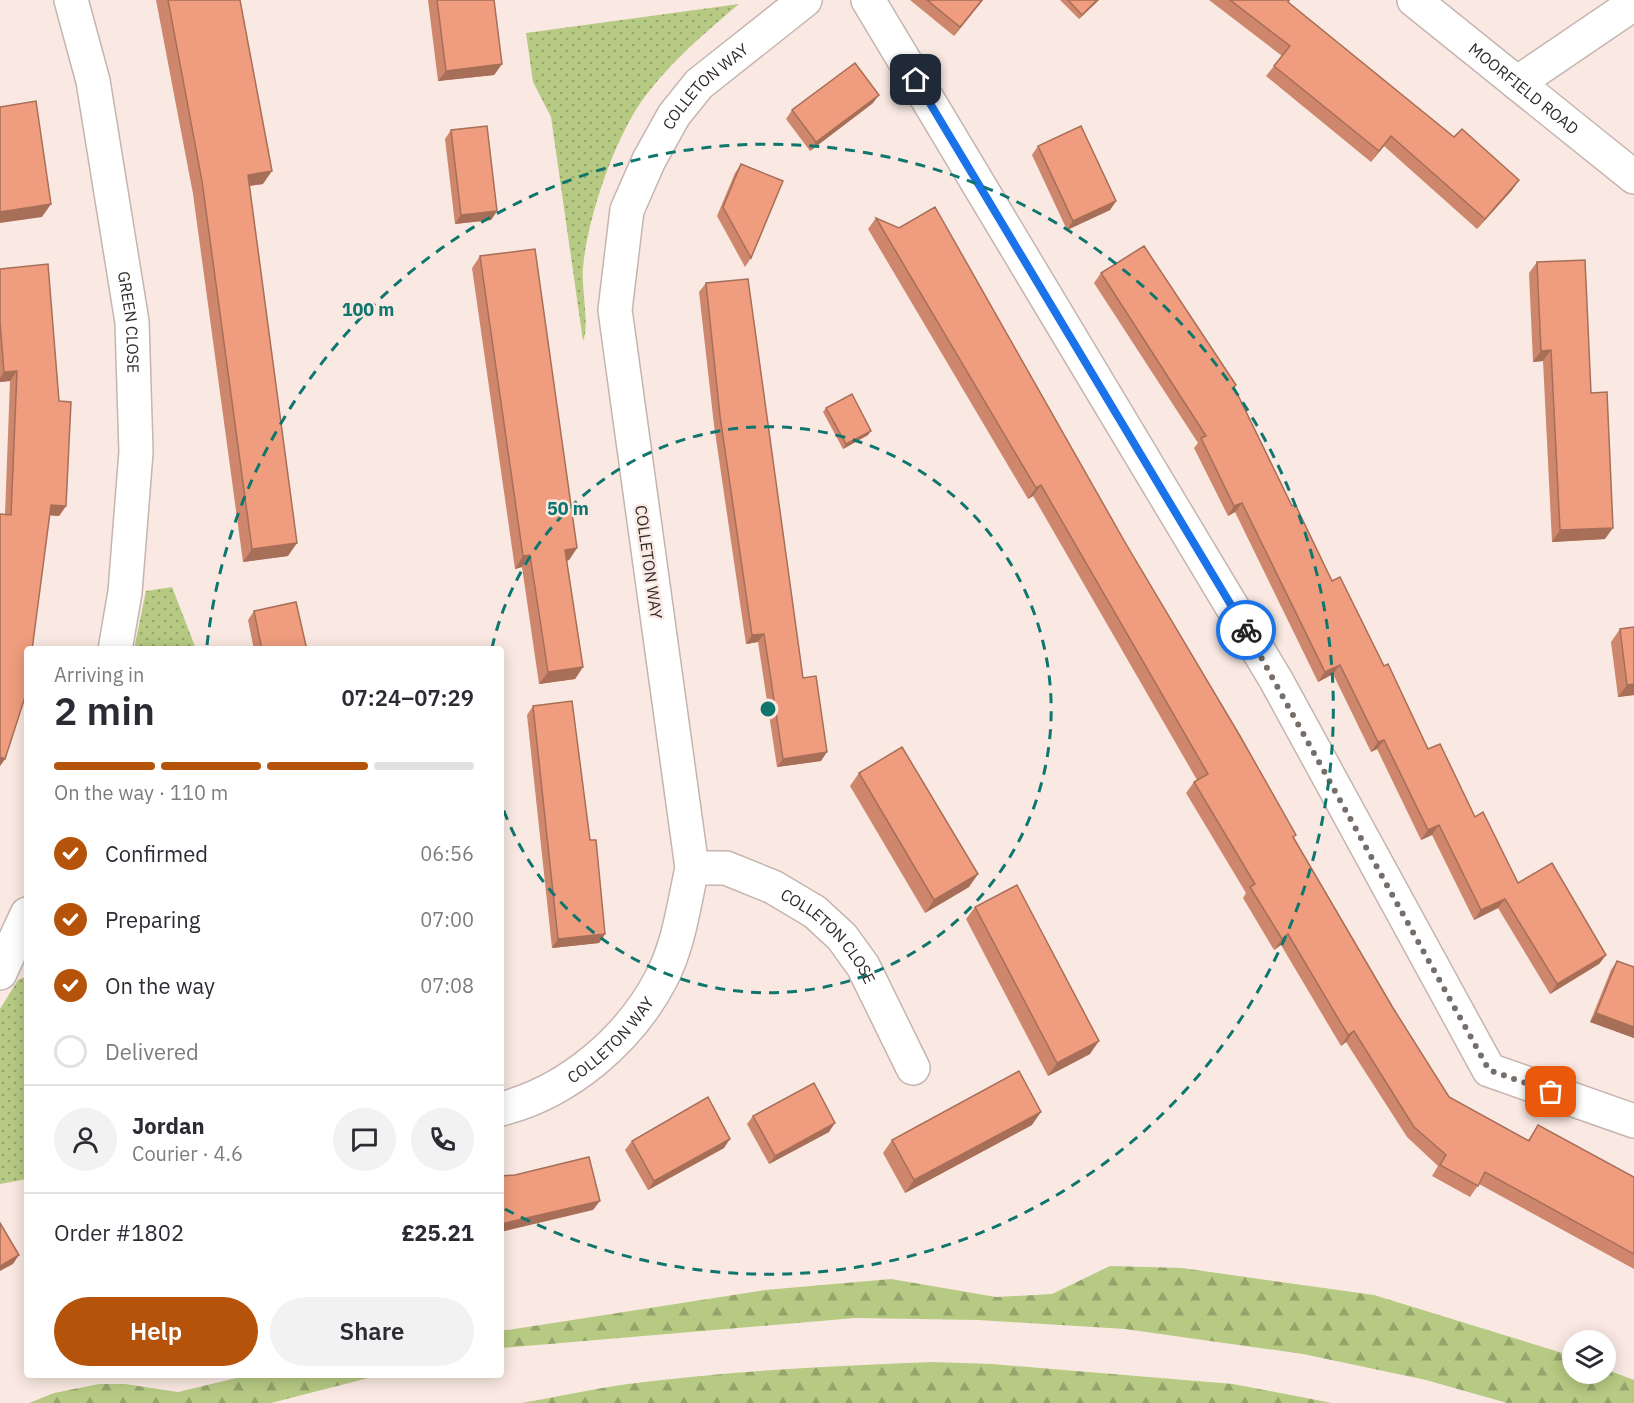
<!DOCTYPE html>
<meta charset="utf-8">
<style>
:root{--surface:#fff;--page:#f2f2f3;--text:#2b2b33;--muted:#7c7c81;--line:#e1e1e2;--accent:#b45309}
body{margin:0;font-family:"IBM Plex Sans",sans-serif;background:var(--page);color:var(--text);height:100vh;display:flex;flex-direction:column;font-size:22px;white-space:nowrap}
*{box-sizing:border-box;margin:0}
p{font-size:20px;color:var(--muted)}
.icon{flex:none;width:33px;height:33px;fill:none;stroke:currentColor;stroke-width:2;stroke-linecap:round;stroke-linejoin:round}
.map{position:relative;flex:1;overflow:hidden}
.side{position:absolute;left:24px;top:646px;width:480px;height:732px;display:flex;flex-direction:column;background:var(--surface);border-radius:6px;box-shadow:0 3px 15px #0003}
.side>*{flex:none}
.buttons{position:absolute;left:1562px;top:1330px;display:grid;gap:12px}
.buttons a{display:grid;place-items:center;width:54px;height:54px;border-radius:50%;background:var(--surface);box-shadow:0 3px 15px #0003;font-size:30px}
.pin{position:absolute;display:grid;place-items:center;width:51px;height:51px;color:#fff;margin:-26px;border-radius:12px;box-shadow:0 3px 9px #0006}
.courier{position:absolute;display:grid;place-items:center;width:60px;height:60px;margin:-30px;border:4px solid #1a73e8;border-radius:50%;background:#fff;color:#222;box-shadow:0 2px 8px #0007}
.summary em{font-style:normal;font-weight:600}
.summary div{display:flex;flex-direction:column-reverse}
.summary{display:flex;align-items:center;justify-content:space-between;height:102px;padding:0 30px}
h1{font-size:39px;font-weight:600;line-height:45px}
.bar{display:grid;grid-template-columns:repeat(4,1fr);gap:9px 6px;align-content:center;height:72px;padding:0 30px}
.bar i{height:8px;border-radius:4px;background:var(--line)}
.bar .on{background:var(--accent)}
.bar p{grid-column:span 4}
.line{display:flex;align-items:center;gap:15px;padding:0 30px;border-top:2px solid var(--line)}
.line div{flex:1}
.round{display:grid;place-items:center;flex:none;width:63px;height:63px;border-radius:32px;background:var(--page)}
ol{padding:0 30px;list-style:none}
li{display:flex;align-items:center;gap:18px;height:66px}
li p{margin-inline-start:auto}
li .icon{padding:6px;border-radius:50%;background:var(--accent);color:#fff;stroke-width:4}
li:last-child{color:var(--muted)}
li i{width:33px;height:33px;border:3px solid var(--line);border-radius:50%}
.action{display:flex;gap:12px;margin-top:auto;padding:12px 30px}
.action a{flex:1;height:69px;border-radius:36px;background:var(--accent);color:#fff;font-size:24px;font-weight:600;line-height:69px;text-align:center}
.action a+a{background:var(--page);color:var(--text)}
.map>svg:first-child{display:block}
.grass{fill:url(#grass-dots)}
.forest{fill:url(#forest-firs)}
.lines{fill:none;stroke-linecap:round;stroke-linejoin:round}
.minor-casing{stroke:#c5b5af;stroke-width:36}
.minor{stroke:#fff;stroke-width:33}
.wall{fill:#ce876c}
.shaded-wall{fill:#a76e58}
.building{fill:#ef9d7e;stroke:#a76e58;stroke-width:1.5}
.done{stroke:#776e6a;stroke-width:6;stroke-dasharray:0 10.8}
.route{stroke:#1a73e8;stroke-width:8}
.ring{fill:none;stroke:#0f766e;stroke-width:3;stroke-dasharray:10 8}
.labels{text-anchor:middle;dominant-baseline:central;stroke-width:5;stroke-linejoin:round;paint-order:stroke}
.street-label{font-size:16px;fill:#312b29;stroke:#fae9e2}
.centre{fill:#0f766e;stroke:#fae9e2;stroke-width:3}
.ring-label{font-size:18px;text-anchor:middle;font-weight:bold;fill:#0f766e;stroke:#fae9e2;stroke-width:5;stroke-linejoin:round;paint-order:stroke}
</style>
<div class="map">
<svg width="1634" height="1403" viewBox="0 0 1634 1403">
<defs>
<pattern id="grass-dots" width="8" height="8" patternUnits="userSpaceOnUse" patternTransform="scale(1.5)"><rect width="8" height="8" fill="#b7ca83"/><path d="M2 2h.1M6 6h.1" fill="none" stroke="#95a46b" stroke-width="1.8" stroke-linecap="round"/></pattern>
<pattern id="forest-firs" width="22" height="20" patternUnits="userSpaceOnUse" patternTransform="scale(1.5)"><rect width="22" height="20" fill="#b7ca83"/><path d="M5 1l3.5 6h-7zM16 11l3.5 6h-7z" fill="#95a46b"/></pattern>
</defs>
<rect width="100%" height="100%" fill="#fae9e2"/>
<g class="grass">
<path d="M739 4C707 31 676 57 650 90 617 129 587 218 583 268 581 287 590 326 583 341L551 117 533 82 526 33Z"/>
<polygon points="172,587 196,649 134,649 146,591"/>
<polygon points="27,976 27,1179 0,1184 0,1009 18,980"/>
</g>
<g class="forest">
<polygon points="1110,1266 1182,1268 1374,1295 1572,1356 1572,1374 1605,1374 1605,1369 1634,1380 1634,1403 1507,1403 1426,1380 1303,1354 1125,1329 978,1320 855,1318 501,1348 501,1331 765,1290 891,1279 996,1297 1052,1294"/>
<path d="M932 1362 992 1364 1233 1384 1332 1403H521C556 1397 592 1389 628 1384 729 1371 831 1366 932 1362Z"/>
<polygon points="245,1376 376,1376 271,1403 29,1403 54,1393 99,1384 125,1384 178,1392"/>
</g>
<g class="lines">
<defs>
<g id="minor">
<path id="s1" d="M71 0 93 81 132 322 136 452 125 592 115 650"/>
<polyline points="868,0 1276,680 1489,1070 1634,1121"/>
<path id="s2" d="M1414 0 1634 177"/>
<polyline points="1517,83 1623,11"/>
<path id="s3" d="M692 868H726L773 887 815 912 842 937 863 966 913 1068"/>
<polyline points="0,973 27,914"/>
<path id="s4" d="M501 1109C568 1092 629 1040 661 979 679 945 684 904 692 868L615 310 627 210 649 160 674 115 699 84 805 0"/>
</g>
</defs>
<use href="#minor" class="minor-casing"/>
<use href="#minor" class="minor"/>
</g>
<g class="wall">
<polygon points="156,0 240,0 263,184 249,186 288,556 243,562 193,194"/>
<polygon points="428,0 494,0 502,64 494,75 438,81"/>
<polygon points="910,0 983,0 954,36"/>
<polygon points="1060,0 1099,0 1079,19"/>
<polygon points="1209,0 1290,0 1288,2 1512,190 1477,229 1384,146 1371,162 1266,76 1282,56"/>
<polygon points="873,103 810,151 786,119 792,110"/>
<polygon points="451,130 497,211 491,220 455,224 445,139"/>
<polygon points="1038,146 1116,201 1110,210 1067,230 1032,155"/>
<polygon points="741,164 751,258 745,267 717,216 735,173"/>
<polygon points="876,218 1126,544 1294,838 1393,1008 1449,1097 1528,1140 1538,1125 1634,1177 1634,1269 1479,1184 1470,1197 1432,1176 1438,1166 1407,1137 1346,1042 1341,1046 1281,945 1274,950 1243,898 1246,893 1186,793 1194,782 1197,780 1033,496 1028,499 868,229"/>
<polygon points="480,256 577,548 569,560 567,561 583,667 575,679 539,684 522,567 515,569 472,268"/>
<polygon points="1537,262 1591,393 1605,539 1552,542 1543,361 1533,362 1529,273"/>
<polygon points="0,269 66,506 59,516 50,515 5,759 0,766 0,514 5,514 10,381 0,382"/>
<polygon points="1101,273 1234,388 1292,506 1332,581 1384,666 1428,749 1475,817 1518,883 1606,955 1599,964 1550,994 1498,908 1474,920 1432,835 1421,840 1377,749 1371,752 1333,674 1318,682 1235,512 1228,516 1194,448 1198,443 1094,283"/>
<polygon points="706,283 803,678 821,761 777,767 758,642 746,644 714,425 699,292"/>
<polygon points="826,408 868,435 843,449 823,412"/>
<polygon points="254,611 307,650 254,650 248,620"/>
<polygon points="1620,629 1634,695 1618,697 1611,642"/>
<polygon points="533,706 590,840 605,934 599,943 552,948 527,715"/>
<polygon points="859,773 978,874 969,887 925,913 850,786"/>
<polygon points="975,907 1090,1054 1048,1076 966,919"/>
<polygon points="1617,961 1634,967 1634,1038 1590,1022 1611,970"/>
<polygon points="753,1116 829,1132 769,1164 747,1124"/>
<polygon points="1032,1125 905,1193 883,1153 892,1140"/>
<polygon points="632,1141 724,1148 648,1190 625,1150"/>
</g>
<g class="shaded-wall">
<polygon points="982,0 983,0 954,36 960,27"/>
<polygon points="1097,0 1099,0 1079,19 1082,15"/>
<polygon points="502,64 494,75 438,81 446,71"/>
<polygon points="879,95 873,103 810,151 816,142"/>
<polygon points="1391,136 1384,146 1371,162 1379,151"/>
<polygon points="272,171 263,184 239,187 248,175"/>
<polygon points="1519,180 1512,190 1477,229 1485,219"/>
<polygon points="1116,201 1110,210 1067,230 1073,221"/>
<polygon points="51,204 42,217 0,223 0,212"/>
<polygon points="497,211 491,220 455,224 461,215"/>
<polygon points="1551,350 1543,361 1533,362 1541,351"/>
<polygon points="17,371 10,381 0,382 0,378 4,372"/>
<polygon points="871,431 868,435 843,449 846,444"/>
<polygon points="1041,485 1033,496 1028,499 1036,488"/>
<polygon points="1242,503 1235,512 1228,516 1234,506"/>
<polygon points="51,505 66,506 59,516 45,515"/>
<polygon points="1613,528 1605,539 1552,542 1560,530"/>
<polygon points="297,543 288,556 243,562 252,549"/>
<polygon points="577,548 569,560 557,562 565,550"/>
<polygon points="530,555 522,567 515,569 523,556"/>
<polygon points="764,634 758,642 746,644 752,635"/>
<polygon points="1340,665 1333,674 1318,682 1325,672"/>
<polygon points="583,667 575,679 539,684 548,672"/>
<polygon points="1634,684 1634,695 1618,697 1627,685"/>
<polygon points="1384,740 1377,749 1371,752 1378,742"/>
<polygon points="827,752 821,761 777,767 783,759"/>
<polygon points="0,757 5,759 0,766"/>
<polygon points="1439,825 1432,835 1421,840 1428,830"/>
<polygon points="978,874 969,887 925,913 934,900"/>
<polygon points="1505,899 1498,908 1474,920 1481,910"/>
<polygon points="605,934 599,943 552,948 558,939"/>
<polygon points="1288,934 1281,945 1274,950 1282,939"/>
<polygon points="1606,955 1599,964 1550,994 1557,984"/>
<polygon points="1596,1013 1634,1027 1634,1038 1590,1022"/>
<polygon points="1354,1031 1346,1042 1341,1046 1348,1035"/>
<polygon points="1099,1041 1090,1054 1048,1076 1057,1063"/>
<polygon points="1041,1112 1032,1125 905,1193 914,1180"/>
<polygon points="835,1123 829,1132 769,1164 775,1156"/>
<polygon points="730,1139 724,1148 648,1190 654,1181"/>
<polygon points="600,1201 593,1210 501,1232 501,1224"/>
<polygon points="19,1255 13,1264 0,1271 0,1266"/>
</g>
<g class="building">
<polygon points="168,0 240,0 272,171 248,175 297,543 252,549 202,181"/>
<polygon points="437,0 494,0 502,64 446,71"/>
<polygon points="927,0 982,0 960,27"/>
<polygon points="1068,0 1097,0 1082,15"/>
<polygon points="1230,0 1289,0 1288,2 1454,137 1462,129 1519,180 1485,219 1391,136 1379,151 1274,66 1290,46"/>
<polygon points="855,63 879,95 816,142 792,110"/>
<polygon points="36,101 51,204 0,212 0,107"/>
<polygon points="487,126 497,211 461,215 451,130"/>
<polygon points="1081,126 1116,201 1073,221 1038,146"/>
<polygon points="741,164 783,181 751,258 723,207"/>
<polygon points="935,207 1126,544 1240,736 1296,835 1293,837 1393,1008 1449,1097 1529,1141 1538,1125 1634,1177 1634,1254 1485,1172 1478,1186 1440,1165 1446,1155 1414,1127 1354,1031 1348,1035 1288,934 1282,939 1250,887 1255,884 1194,782 1208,774 1041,485 1036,488 876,218 899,228"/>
<polygon points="1144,246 1236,385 1234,387 1292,506 1295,504 1332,581 1340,577 1384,666 1388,664 1428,749 1440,744 1475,817 1483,812 1518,883 1552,863 1606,955 1557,984 1505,899 1481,910 1439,825 1428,830 1384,740 1378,742 1340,665 1325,672 1242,503 1234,506 1201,438 1206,436 1101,273"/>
<polygon points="535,249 577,548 565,550 583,667 548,672 530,555 523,556 480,256"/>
<polygon points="1585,260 1591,393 1607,392 1613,528 1560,530 1551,350 1541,351 1537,262"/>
<polygon points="48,264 59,401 71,402 66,506 51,505 32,650 27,650 27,691 5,759 0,757 0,514 11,515 17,371 4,372 0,322 0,269"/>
<polygon points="748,279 803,678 816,676 827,752 783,759 764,634 752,635 720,416 706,283"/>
<polygon points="852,394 871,431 846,444 826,408"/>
<polygon points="296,602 307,650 262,650 254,611"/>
<polygon points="1634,627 1634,684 1627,685 1620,629"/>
<polygon points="572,701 590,840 596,840 605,934 558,939 533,706"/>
<polygon points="902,747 978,874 934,900 859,773"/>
<polygon points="1017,885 1099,1041 1057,1063 975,907"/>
<polygon points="1617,961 1634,967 1634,1027 1596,1013"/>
<polygon points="1019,1071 1041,1112 914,1180 892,1140"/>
<polygon points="814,1083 835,1123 775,1156 753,1116"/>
<polygon points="708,1097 730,1139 654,1181 632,1141"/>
<polygon points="589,1157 600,1201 501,1224 501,1176 515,1175"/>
<polygon points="0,1223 19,1255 0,1266"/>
</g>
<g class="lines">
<polyline class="done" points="1246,630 1489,1070 1551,1092"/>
<polyline class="route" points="916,80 1246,630"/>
</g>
<g class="ring">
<path d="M492 648A283 283 0 1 1 501 803"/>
<path d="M207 645A565 565 0 1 1 503 1208"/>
</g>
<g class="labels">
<g class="street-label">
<text stroke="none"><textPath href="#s4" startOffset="1140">COLLETON WAY</textPath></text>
<text stroke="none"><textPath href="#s2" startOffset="141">MOORFIELD ROAD</textPath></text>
<text stroke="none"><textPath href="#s1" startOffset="328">GREEN CLOSE</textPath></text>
<text transform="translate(649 562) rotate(82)">COLLETON WAY</text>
<text stroke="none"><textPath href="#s3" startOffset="160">COLLETON CLOSE</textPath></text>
<text stroke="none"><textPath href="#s4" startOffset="132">COLLETON WAY</textPath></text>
</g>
</g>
<circle cx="768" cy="709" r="9" class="centre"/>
<g class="ring-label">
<text x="368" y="316">100 m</text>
<text x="568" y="515">50 m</text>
</g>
</svg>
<div class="buttons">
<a><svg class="icon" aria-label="layers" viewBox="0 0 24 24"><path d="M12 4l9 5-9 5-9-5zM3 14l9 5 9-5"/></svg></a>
</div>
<div class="pin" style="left:1551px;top:1092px;background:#ea580c"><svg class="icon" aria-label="bag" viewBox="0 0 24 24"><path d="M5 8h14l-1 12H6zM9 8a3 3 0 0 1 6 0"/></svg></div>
<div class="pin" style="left:916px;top:80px;background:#1f2937"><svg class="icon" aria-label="home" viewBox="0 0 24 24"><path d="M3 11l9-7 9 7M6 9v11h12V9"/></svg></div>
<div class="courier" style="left:1246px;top:630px"><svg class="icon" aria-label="bike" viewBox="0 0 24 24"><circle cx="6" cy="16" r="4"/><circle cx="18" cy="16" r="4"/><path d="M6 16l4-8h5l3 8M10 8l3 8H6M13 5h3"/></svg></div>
<section class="side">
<div class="summary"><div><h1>2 min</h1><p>Arriving in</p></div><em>07:24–07:29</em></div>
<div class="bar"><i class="on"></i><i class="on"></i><i class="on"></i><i></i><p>On the way · 110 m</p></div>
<ol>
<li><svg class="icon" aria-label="check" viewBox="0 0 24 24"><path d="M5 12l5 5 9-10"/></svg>Confirmed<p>06:56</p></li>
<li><svg class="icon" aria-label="check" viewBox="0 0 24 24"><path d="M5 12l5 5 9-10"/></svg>Preparing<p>07:00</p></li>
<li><svg class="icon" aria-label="check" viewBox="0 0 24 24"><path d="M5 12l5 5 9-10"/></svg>On the way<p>07:08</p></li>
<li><i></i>Delivered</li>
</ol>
<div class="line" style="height:108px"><a class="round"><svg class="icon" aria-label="person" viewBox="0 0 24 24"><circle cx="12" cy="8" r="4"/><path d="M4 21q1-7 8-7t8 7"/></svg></a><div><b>Jordan</b><p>Courier · 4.6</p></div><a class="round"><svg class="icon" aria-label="chat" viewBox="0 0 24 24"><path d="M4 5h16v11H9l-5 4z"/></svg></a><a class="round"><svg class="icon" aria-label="phone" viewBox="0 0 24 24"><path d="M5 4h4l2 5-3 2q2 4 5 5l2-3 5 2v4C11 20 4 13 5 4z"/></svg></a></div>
<div class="line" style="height:78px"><div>Order #1802</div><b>£25.21</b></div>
<div class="action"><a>Help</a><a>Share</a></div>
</section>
</div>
